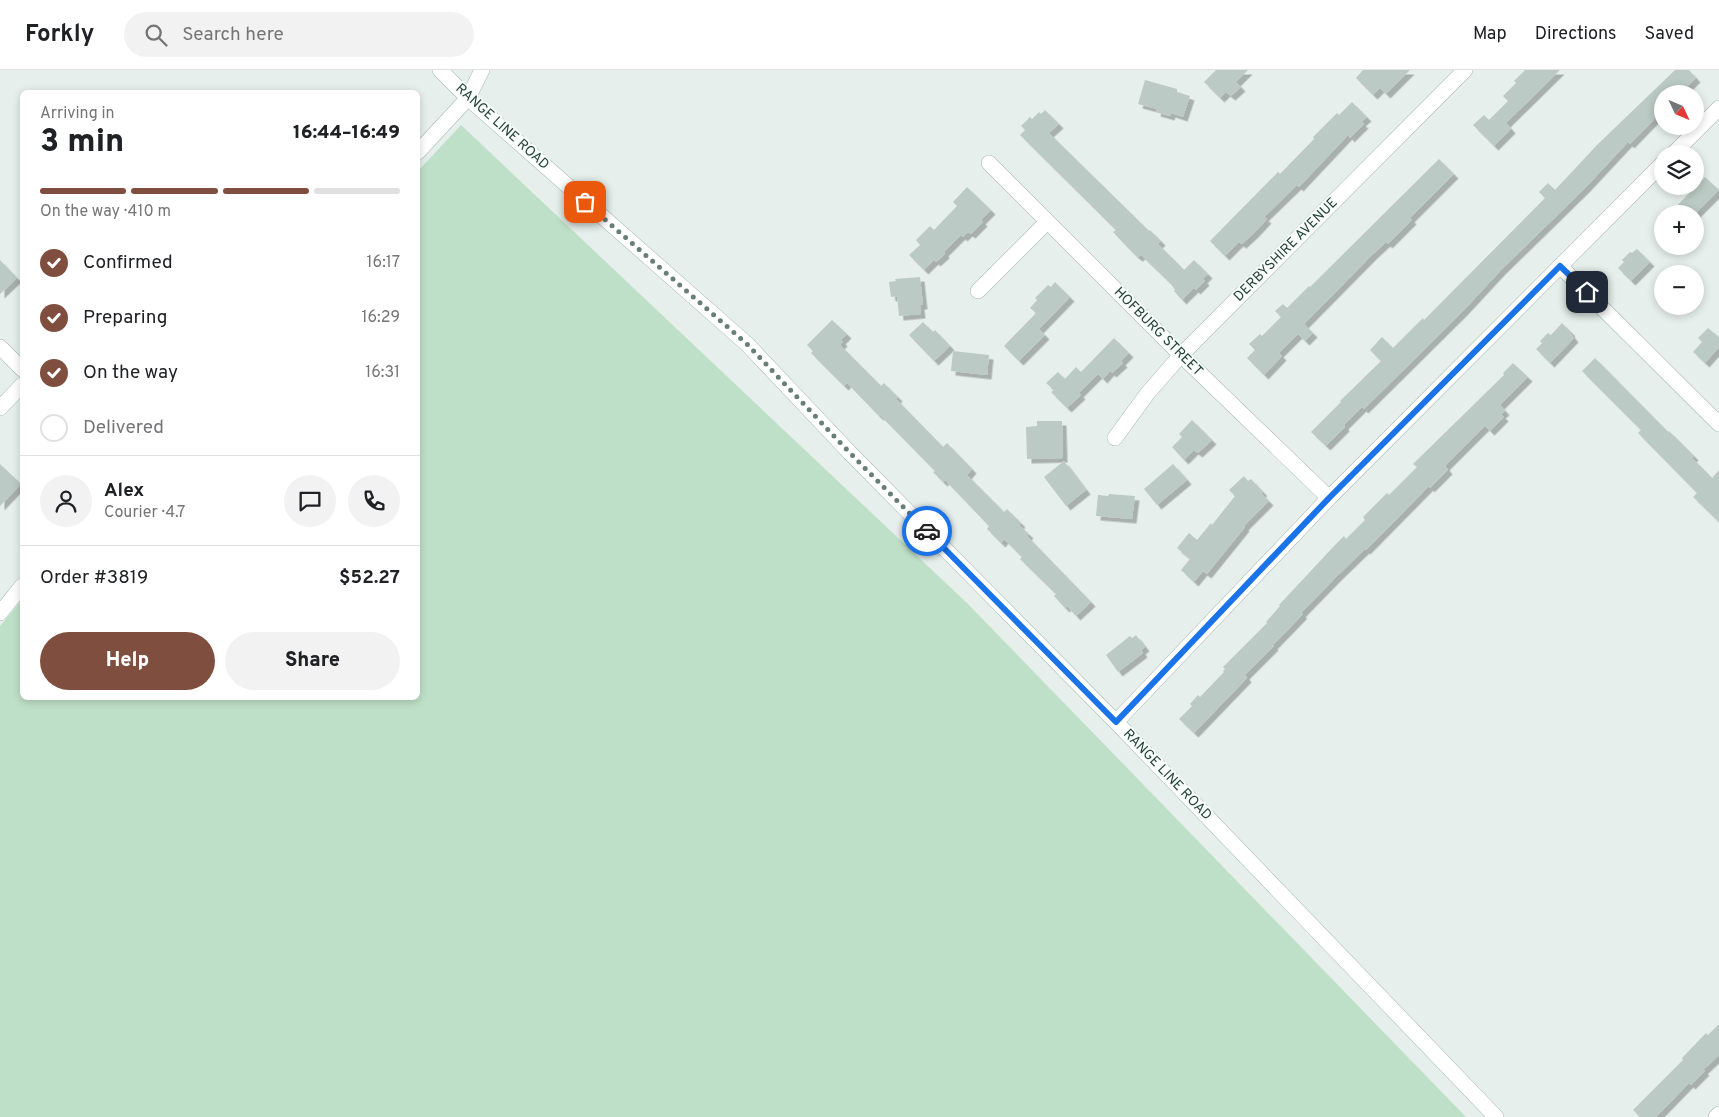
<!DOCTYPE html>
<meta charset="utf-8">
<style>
:root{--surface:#fff;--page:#f2f2f2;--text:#202124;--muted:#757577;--line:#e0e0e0;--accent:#7f4e3f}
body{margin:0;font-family:Overpass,sans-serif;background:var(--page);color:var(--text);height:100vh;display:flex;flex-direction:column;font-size:19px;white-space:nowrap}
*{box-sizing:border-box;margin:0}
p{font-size:16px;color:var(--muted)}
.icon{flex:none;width:28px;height:28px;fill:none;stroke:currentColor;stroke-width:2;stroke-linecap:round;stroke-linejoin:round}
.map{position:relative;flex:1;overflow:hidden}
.drawer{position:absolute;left:20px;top:20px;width:400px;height:610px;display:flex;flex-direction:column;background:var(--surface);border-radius:8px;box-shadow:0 2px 8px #0003}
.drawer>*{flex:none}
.needle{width:32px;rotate:134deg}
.buttons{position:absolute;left:1654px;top:15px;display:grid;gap:10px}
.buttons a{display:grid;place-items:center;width:50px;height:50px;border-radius:50%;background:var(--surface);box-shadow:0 2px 8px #0003;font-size:25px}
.pin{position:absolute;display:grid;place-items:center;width:42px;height:42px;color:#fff;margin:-21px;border-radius:10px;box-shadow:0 2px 8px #0006}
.courier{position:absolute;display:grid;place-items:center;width:50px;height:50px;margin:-25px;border:4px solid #1a73e8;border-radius:50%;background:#fff;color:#222;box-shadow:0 1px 6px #0007}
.overview em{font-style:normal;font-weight:800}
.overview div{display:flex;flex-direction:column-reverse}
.overview{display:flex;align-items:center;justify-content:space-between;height:85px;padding:0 20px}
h1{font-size:32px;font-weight:800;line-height:38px}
.bar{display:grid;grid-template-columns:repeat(4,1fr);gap:8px 5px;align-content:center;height:60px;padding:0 20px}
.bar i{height:6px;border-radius:4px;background:var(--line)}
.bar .selected{background:var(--accent)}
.bar p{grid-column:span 4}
.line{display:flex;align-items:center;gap:12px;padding:0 20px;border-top:1px solid var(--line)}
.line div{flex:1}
.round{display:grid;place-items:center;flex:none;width:52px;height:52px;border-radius:26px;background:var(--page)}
ol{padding:0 20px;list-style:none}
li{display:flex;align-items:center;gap:15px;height:55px}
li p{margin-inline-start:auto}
li .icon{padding:5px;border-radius:50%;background:var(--accent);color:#fff;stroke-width:4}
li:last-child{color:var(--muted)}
li i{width:28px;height:28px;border:2px solid var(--line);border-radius:50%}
.action{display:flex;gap:10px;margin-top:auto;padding:10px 20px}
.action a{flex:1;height:58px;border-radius:30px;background:var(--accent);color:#fff;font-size:20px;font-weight:800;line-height:58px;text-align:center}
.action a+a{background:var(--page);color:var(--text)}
header{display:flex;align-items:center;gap:30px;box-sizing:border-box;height:70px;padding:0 25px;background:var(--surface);border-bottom:1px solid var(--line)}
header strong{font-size:24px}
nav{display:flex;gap:28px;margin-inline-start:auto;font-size:18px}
.search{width:350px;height:45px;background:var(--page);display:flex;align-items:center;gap:12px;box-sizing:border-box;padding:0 18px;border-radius:28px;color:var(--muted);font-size:19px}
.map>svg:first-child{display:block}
.green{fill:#bfe0c8}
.building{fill:#bbcac4;filter:url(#shadow)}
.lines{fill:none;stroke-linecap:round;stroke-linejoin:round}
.street-casing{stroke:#a8b8b2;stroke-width:16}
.secondary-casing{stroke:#a4bbb3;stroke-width:16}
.street{stroke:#fff;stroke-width:15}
.secondary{stroke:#fff;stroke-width:15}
.done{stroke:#687f78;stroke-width:5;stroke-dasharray:0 9}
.route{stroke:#1a73e8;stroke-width:6}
.labels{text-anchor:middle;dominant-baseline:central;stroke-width:4;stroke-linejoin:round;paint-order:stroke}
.street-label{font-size:14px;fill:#24423a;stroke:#f7fbf9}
</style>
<header>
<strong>Forkly</strong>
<div class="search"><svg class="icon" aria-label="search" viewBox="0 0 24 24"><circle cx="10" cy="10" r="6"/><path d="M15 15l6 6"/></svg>Search here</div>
<nav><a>Map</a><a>Directions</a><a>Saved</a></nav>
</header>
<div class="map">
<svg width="1719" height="1047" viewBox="0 0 1719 1047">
<defs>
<filter id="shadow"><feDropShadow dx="4.5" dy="4.5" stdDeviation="0" flood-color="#0004"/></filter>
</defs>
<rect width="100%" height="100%" fill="#e6efeb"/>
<polygon class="green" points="461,55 968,534 1466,1047 0,1047 0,556 22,530 22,628 418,628 418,101"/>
<g class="building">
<polygon points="1216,0 1248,0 1236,12 1241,17 1231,26 1226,22 1220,28 1204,12"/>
<polygon points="1363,0 1410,0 1386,24 1380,18 1373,25 1356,8"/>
<polygon points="1525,0 1560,0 1506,53 1511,59 1494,76 1473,55 1484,45 1489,50 1508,31 1503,26 1516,13 1514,11"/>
<polygon points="1675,0 1689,0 1696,8 1680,24 1662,24 1662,41 1630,74 1628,72 1585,118 1501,200 1463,241 1364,339 1362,337 1344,355 1345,357 1326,376 1311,362 1341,332 1340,331 1381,291 1370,280 1382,267 1393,278 1423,248 1424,250 1545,128 1539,122 1548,113 1555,120 1597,75"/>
<polygon points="1145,10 1177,19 1177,22 1190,26 1183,47 1171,43 1170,46 1156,42 1157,39 1138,34"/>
<polygon points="1352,32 1367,47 1361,52 1364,54 1350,68 1348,65 1299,117 1297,115 1264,147 1267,149 1254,163 1242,174 1239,172 1225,186 1210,171 1278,102 1280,104 1314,69 1313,67 1337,43 1339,45"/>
<polygon points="1045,40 1059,54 1049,63 1149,161 1150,160 1161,171 1158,174 1184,200 1194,190 1208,204 1203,209 1205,211 1196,220 1194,218 1182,230 1174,221 1175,220 1171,214 1141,185 1138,187 1132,182 1113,162 1116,160 1020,65 1025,60 1021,56 1030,47 1032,49 1039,42 1041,44"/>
<polygon points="1439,89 1454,104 1410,148 1412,150 1388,174 1386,172 1372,185 1304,254 1313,263 1305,271 1298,264 1279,283 1282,286 1264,305 1247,288 1255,280 1249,274 1260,264 1262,266 1281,247 1275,241 1283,234 1287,238 1309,216 1310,217"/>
<polygon points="1705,107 1719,120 1695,144 1669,144"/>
<polygon points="967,117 991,140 981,150 983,152 971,164 968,162 963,167 961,165 944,182 945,184 936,192 934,190 924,200 909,185 920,175 916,170 930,156 934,160 957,136 953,132"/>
<polygon points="1637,179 1650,192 1631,211 1618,198 1624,192 1622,190 1630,182 1632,183"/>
<polygon points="0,190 17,208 0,224"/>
<polygon points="920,207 923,235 920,235 921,244 899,246 897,226 891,227 889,212 896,211 895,209"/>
<polygon points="1055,212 1070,227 1039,259 1045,265 1019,291 1004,276 1036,243 1030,238 1037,230 1035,228 1048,215 1051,217"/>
<polygon points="832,250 847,264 841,270 843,272 840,275 881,316 884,313 898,327 896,329 943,377 947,373 972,399 967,405 1004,442 1007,439 1021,453 1019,455 1029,464 1027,466 1091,532 1076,546 1067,536 1065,538 1054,526 1056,524 1020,489 1022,487 1004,469 1001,473 987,459 989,456 945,410 943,412 933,402 935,401 880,345 879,346 847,313 844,316 811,283 813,281 807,275"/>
<polygon points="923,252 933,262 935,260 950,276 934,291 909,265"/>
<polygon points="1562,253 1571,262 1570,263 1574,268 1550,293 1536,279 1542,273 1540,271 1548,263 1551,265"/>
<polygon points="1708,258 1719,267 1719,277 1705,293 1693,282 1702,272 1698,268"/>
<polygon points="1114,268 1129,283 1121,291 1123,293 1112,303 1110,301 1103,309 1098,304 1079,323 1081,325 1067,338 1051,322 1054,320 1046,313 1058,302 1065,309 1076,297 1081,302"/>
<polygon points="953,281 989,285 987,305 951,301"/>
<polygon points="1595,288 1668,362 1669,361 1694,386 1692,388 1712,408 1719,400 1719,452 1693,427 1697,423 1638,363 1641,360 1582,301"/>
<polygon points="1513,293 1528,307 1500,335 1505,341 1501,344 1504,347 1490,361 1485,356 1445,396 1448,400 1430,418 1429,416 1366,480 1365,479 1337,506 1301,543 1303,544 1273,575 1274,576 1245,605 1247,608 1194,663 1179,649 1192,636 1190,634 1198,625 1200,627 1224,602 1223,601 1225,599 1223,597 1267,553 1266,552 1280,536 1279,535 1335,475 1344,466 1346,469 1365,450 1363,447 1387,423 1389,425 1417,397 1413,394 1504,305 1503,303"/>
<polygon points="1192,350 1212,370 1198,383 1194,380 1184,390 1172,377 1182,367 1179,364"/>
<polygon points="1037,351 1062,351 1063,388 1027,389 1026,357 1037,356"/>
<polygon points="1064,391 1086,420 1066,436 1044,407"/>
<polygon points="0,394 21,414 0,436"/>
<polygon points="1173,394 1187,410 1157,435 1144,419"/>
<polygon points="1244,406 1248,411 1251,409 1263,422 1261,423 1269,431 1244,456 1245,457 1207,504 1203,501 1194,512 1181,500 1190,489 1177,478 1189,463 1197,470 1211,453 1212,455 1235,426 1229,420"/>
<polygon points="1109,424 1135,426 1132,449 1096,446 1098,425 1108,426"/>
<polygon points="1136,565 1145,577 1141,580 1143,583 1118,602 1106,585 1130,566 1132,568"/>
<polygon points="1719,954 1719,985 1703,1000 1705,1001 1691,1015 1689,1013 1656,1047 1640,1047 1633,1040 1683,990 1682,988 1706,963 1708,965"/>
</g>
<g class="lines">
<defs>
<g id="street">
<polyline points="1673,84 1719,38"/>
<polyline points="989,93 1181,285 1329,428"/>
<polyline points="1560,196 1719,354"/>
<polyline points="978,221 1047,152"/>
<polyline points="0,277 22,299"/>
<polyline points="0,338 22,315"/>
<polyline points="1115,368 1147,324 1181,285 1465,0"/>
<polyline points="1116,652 1329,428 1662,94"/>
<polyline points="1716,1047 1719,1044"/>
</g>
<g id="secondary">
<polyline points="440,0 468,28 747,274 850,383 1116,652 1496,1047"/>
<polyline points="418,82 468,28 482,0"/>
<polyline points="0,543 22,516"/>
</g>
</defs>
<use href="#street" class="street-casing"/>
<use href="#secondary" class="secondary-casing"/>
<use href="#street" class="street"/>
<use href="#secondary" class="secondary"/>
</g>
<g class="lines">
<polyline class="done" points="585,132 747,274 850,383 927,461"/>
<polyline class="route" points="927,461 1116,652 1329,428 1560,196 1587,222"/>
</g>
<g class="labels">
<g class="street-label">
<text transform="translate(502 57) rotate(42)">RANGE LINE ROAD</text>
<text transform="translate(1286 180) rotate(-45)">DERBYSHIRE AVENUE</text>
<text transform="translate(1158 262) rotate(45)">HOFBURG STREET</text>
<text transform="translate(1167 705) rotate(46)">RANGE LINE ROAD</text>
</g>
</g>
</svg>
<div class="buttons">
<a><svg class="needle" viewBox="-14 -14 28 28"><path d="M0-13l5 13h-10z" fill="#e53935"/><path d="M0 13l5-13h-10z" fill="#757577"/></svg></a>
<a><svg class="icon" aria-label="layers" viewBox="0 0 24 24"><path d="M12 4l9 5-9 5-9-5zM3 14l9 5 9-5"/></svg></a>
<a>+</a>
<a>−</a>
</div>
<div class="pin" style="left:585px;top:132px;background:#ea580c"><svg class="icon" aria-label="bag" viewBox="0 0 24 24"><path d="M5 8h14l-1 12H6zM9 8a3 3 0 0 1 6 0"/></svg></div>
<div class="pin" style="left:1587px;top:222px;background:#1f2937"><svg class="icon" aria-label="home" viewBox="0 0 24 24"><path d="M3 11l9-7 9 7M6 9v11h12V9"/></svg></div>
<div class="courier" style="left:927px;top:461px"><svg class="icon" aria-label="car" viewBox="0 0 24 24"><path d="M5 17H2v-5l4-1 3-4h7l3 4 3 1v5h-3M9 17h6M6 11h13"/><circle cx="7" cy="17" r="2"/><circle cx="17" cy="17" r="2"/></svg></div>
<section class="drawer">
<div class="overview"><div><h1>3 min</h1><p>Arriving in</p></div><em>16:44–16:49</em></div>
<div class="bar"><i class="selected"></i><i class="selected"></i><i class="selected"></i><i></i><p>On the way · 410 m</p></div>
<ol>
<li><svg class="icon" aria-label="check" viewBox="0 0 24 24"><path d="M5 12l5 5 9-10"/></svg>Confirmed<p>16:17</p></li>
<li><svg class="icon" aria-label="check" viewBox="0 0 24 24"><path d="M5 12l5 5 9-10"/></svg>Preparing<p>16:29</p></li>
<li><svg class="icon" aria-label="check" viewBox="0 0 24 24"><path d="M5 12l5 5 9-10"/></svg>On the way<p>16:31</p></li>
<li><i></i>Delivered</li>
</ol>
<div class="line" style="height:90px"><a class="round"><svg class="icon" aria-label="person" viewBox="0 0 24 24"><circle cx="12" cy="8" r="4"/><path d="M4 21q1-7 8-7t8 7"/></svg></a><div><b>Alex</b><p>Courier · 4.7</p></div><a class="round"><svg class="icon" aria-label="chat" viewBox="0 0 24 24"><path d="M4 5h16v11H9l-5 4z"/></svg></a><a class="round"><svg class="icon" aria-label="phone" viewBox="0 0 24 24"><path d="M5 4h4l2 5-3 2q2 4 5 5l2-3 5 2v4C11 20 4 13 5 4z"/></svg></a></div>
<div class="line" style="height:65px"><div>Order #3819</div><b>$52.27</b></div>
<div class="action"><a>Help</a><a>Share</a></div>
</section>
</div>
